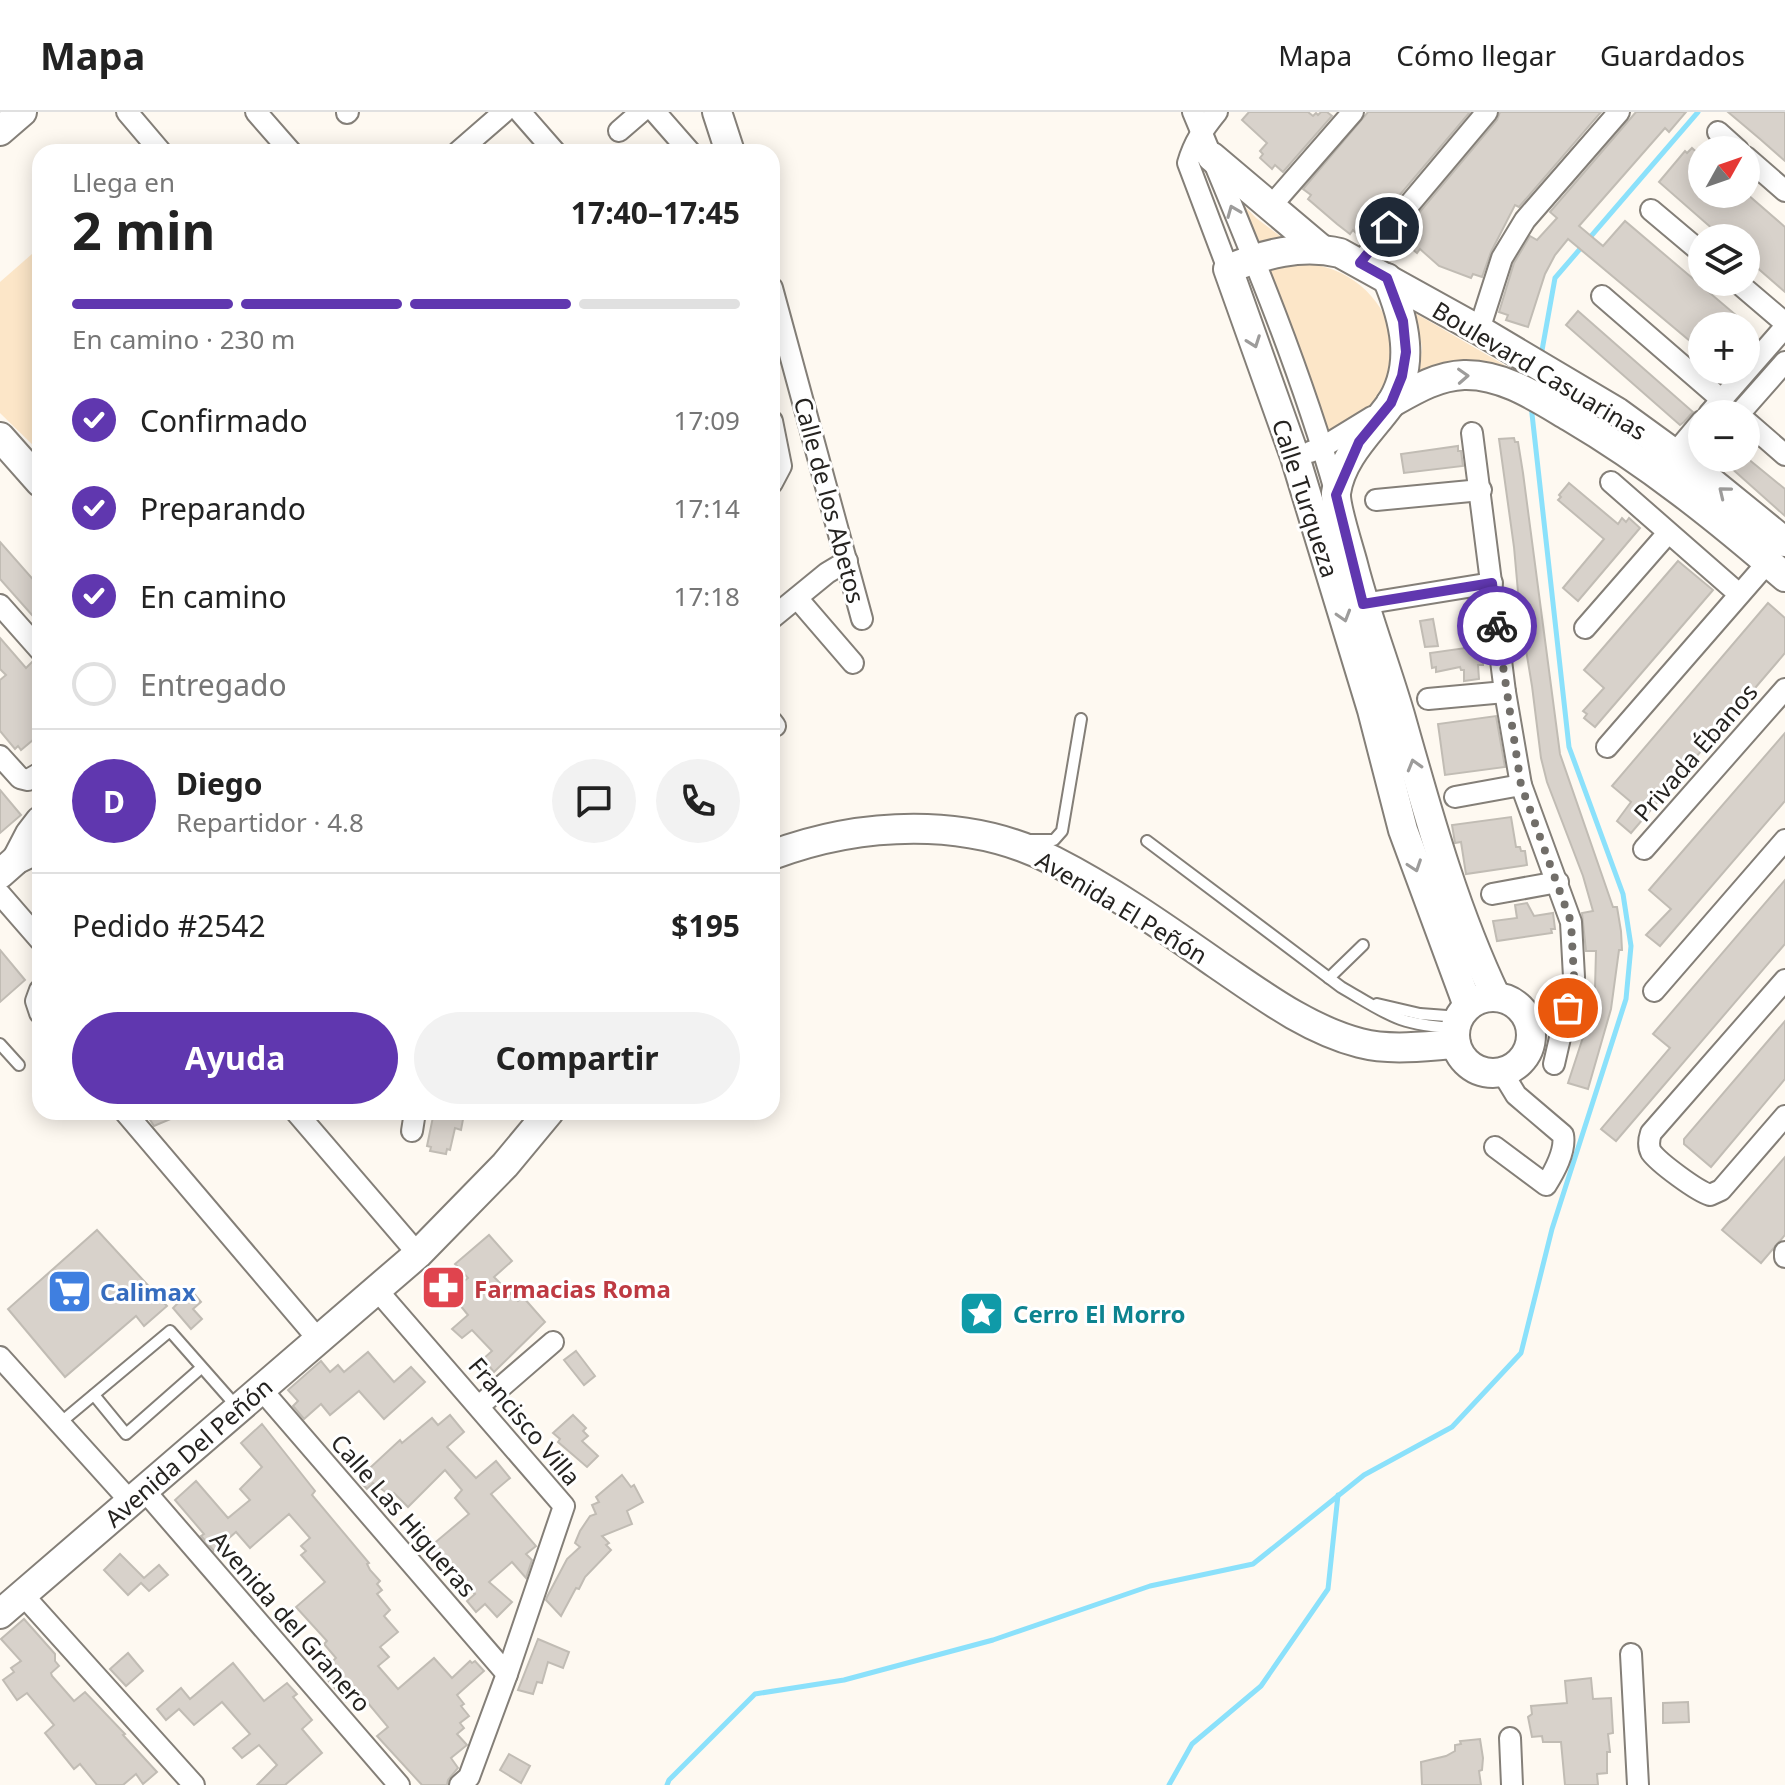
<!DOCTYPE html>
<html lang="es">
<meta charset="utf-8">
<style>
:root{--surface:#fff;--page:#f2f2f2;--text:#222;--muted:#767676;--line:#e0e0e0;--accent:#6037af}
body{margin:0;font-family:"Noto Sans",sans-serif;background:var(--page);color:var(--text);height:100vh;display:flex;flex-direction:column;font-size:30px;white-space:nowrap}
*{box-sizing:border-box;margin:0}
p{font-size:26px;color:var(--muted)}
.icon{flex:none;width:44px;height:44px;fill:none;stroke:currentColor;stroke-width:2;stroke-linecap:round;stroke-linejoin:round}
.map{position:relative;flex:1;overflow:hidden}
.drawer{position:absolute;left:32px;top:32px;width:748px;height:976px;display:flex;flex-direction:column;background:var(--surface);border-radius:24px;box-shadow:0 4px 20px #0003}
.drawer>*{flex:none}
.needle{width:52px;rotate:50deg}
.fabs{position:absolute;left:1688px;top:24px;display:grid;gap:16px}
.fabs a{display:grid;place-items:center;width:72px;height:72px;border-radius:50%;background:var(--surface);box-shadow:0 4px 20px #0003;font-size:40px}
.pin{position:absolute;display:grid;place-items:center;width:68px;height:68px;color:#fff;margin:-34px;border:4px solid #fff;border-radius:50%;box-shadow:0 2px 8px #0007}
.courier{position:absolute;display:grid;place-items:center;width:80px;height:80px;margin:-40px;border:6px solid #6037af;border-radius:50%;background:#fff;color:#222;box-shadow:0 2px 10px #0007}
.headline em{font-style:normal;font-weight:700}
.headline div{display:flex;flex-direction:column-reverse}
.headline{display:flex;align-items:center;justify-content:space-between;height:136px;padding:0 40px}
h1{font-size:52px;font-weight:700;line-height:60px}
.bar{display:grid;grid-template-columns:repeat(4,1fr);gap:12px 8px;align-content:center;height:96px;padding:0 40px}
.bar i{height:10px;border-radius:6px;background:var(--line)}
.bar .active{background:var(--accent)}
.bar p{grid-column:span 4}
.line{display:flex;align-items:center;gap:20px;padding:0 40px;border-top:2px solid var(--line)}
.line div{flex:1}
.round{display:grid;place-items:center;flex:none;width:84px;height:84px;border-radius:42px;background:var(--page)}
ol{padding:0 40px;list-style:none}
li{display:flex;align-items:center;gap:24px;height:88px}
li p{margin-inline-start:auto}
li .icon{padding:8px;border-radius:50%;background:var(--accent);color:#fff;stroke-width:4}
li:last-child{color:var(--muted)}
li i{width:44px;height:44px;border:4px solid var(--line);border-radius:50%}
.button{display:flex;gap:16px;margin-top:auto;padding:16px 40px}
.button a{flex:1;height:92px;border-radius:48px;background:var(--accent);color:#fff;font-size:32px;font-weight:700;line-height:92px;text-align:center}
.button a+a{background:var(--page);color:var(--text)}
header{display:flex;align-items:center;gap:48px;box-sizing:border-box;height:112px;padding:0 40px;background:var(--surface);border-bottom:2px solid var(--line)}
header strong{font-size:38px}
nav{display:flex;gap:44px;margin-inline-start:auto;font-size:28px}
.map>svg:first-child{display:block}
.green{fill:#fce6c8}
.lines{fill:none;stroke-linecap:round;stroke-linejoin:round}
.stream{stroke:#8be1fb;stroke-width:5}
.building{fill:#d8d2cb;stroke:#c1bcb4;stroke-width:2}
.lane-casing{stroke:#847f78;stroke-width:14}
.street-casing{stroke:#847f78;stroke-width:24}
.secondary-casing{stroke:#847f78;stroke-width:32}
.lane{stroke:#fff;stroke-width:10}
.street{stroke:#fff;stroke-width:20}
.secondary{stroke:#fff;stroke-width:28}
.oneway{stroke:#9d9c9b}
.done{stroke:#716e69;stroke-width:8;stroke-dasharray:0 14.4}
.route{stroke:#6037af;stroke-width:10}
.labels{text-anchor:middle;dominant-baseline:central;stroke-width:6;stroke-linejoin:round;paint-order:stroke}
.street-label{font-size:24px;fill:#252320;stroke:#fff}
.health-label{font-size:24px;font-weight:bold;fill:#be3a42;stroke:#fff;text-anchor:start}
.shop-label{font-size:24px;font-weight:bold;fill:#366cbe;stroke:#fff;text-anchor:start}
.culture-label{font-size:24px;font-weight:bold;fill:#0d838f;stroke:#fff;text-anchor:start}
</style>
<header>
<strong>Mapa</strong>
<nav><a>Mapa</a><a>Cómo llegar</a><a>Guardados</a></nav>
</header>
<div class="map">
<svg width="1785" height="1673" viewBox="0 0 1785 1673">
<rect width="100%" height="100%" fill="#fef9f1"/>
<g class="green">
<polygon points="1232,81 1256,106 1288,130 1258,137"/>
<polygon points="40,135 40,340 0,301 0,170"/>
<path d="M1290 153C1300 153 1311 152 1321 154 1371 165 1411 221 1384 271 1377 283 1370 299 1359 306 1349 313 1337 317 1326 322L1268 157Z"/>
<polygon points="1415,201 1596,306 1501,262 1419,265 1422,235"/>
</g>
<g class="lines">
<g class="stream">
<polyline points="1541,244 1555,166 1698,0"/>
<polyline points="667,1673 669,1668 755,1582 844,1568 993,1528 1150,1474 1253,1452 1364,1363 1452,1315 1521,1241 1552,1117 1626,887 1631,834 1623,782 1569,635 1531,293"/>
<polyline points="1169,1673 1192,1632 1261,1574 1328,1477 1338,1383"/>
</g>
</g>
<g class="building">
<polygon points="1249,0 1308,0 1313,4 1316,1 1318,3 1321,0 1327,0 1332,4 1283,60 1275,53 1272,57 1260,46 1263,42 1260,39 1267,31 1242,8"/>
<polygon points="1368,0 1470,0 1382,104 1361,126 1353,118 1350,122 1337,112 1308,87 1311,83 1303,77"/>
<polygon points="1500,0 1601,0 1519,95 1515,93 1491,140 1482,165 1473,162 1471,166 1439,154 1420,137 1417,141 1404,130 1408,126 1402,121 1497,8"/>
<polygon points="1636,0 1686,0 1669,20 1665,16 1579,114 1603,134 1625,109 1737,204 1728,214 1702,214 1702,239 1568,127 1555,143 1545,162 1528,215 1506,208 1508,203 1499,200 1514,151 1530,124 1537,128 1557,106 1550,100"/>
<polygon points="1728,0 1785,0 1785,49 1760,27"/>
<polygon points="1692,36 1702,45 1702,82 1747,82 1785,115 1785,180 1746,146 1746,126 1723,126 1659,70 1685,39 1687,41"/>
<polygon points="1578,199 1693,300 1684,310 1680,313 1566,213"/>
<polygon points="1514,326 1515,330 1518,330 1523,361 1560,642 1613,795 1617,795 1621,819 1622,838 1619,838 1611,897 1588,977 1568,971 1591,901 1589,901 1595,876 1596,839 1586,839 1582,801 1593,799 1583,764 1547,670 1541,646 1532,574 1520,502 1514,435 1499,327"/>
<polygon points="1458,334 1458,339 1461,339 1463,354 1404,361 1401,342"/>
<polygon points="1720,346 1747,346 1785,377 1785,404"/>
<polygon points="1569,371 1618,412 1622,406 1626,410 1629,406 1640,416 1578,489 1563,476 1604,427 1558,388 1561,385 1559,383"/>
<polygon points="0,430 38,473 35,475 40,480 40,512 0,467"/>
<polygon points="1678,449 1713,478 1595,615 1584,606 1587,602 1583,599 1604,576 1584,558"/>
<polygon points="1768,491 1785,506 1785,541 1631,721 1617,709 1631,690 1612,674"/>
<polygon points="1480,502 1483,553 1478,553 1479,567 1464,569 1464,558 1461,558 1460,555 1436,560 1436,555 1432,556 1430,541 1466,536 1464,509 1467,508 1466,504"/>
<polygon points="1433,507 1438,534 1425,535 1420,509"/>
<polygon points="0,526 26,556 32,550 40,560 40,622 21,638 18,634 15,637 0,619 0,568 6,563 0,557"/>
<polygon points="1496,604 1505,655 1445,663 1438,612"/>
<polygon points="1785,621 1785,689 1660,834 1646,823 1671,797 1649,778"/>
<polygon points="0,678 21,703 0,721"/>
<polygon points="1511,705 1516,735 1520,735 1521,739 1525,739 1527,753 1466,762 1461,730 1455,731 1452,713"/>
<polygon points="1785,768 1785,832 1616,1029 1601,1017 1670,936 1653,922"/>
<polygon points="1527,791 1534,804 1553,801 1555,817 1551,817 1552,821 1497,829 1493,809 1517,806 1515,793"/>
<polygon points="0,838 25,868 0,890"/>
<polygon points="1785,909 1785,967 1711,1055 1684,1032 1684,1027"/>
<polygon points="145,1000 187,1000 154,1014"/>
<polygon points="434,1000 464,1002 461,1018 455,1016 450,1038 447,1037 446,1042 430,1039 431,1035 427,1034"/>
<polygon points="1785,1045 1785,1123 1761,1151 1722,1118"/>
<polygon points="97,1118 167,1194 144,1214 136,1204 65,1265 8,1197"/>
<polygon points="489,1123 512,1149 494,1165 518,1189 523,1185 545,1210 494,1260 483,1247 492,1239 472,1218 462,1226 452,1217 468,1203 450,1181 468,1166 455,1152"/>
<polygon points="191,1178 201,1190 193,1197 202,1207 191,1217 173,1196"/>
<polygon points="576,1239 595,1264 584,1273 564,1248"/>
<polygon points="368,1240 394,1270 411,1255 425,1270 384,1307 359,1279 330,1303 321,1292 304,1307 293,1294 298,1289 288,1278 321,1249 330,1260 338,1253 344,1260"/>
<polygon points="450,1303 464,1320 447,1335 476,1366 496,1349 510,1366 491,1382 536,1434 526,1442 532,1448 526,1466 512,1450 489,1470 512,1490 497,1505 485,1492 476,1500 467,1489 475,1482 445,1448 438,1454 425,1439 469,1402 455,1386 462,1378 445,1358 408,1395 394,1381 391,1384 373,1371 367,1377 358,1367 400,1328 402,1331 432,1306 438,1313"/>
<polygon points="573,1303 586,1316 583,1319 588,1324 582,1329 598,1344 587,1355 558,1330 560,1327 553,1321"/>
<polygon points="262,1312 315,1379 312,1383 369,1451 367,1452 370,1458 380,1469 377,1472 382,1478 377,1482 390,1498 384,1504 398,1520 380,1535 389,1545 378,1554 398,1577 434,1546 452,1566 470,1549 472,1551 475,1549 484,1559 457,1583 464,1592 461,1594 469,1604 460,1611 464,1616 457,1622 467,1633 451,1646 458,1656 448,1668 447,1673 422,1673 377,1624 388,1615 358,1579 346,1589 326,1566 333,1561 327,1554 336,1546 324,1532 327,1529 296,1495 325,1470 301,1443 306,1439 301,1434 310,1426 289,1402 250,1436 236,1420 214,1439 201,1424 204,1422 175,1388 196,1369 228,1406 250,1388 240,1377 262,1355 241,1331"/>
<polygon points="622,1363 631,1375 634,1373 643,1390 627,1399 632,1412 602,1424 609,1431 606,1433 611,1438 585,1465 579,1477 576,1476 561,1504 546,1488 547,1485 567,1447 580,1435 575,1431 580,1419 590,1404 596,1402 592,1393 599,1390 596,1385"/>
<polygon points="120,1442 144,1466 159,1453 168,1463 149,1479 141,1471 128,1483 104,1458"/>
<polygon points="24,1507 55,1542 55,1549 59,1554 51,1561 52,1564 74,1589 85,1580 125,1622 123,1623 157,1660 143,1672 136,1662 123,1673 97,1673 80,1652 74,1657 45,1621 54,1613 27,1581 17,1588 3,1568 14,1560 11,1556 21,1549 1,1527"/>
<polygon points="538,1527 569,1540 563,1556 548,1550 542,1571 537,1570 533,1582 518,1578"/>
<polygon points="128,1541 143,1559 126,1574 110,1557"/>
<polygon points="233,1551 264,1589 287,1571 297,1582 293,1585 312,1608 302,1617 322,1641 285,1673 257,1673 277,1653 259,1633 242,1646 233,1636 250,1622 222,1590 194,1613 179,1597 166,1608 157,1597 181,1576 190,1587"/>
<polygon points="1591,1566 1593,1587 1611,1586 1613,1621 1608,1622 1610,1640 1607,1640 1607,1661 1597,1662 1598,1673 1565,1673 1561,1630 1543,1630 1542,1624 1532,1625 1528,1605 1532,1602 1531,1594 1567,1591 1565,1569"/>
<polygon points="1688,1590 1689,1610 1663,1611 1663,1591"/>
<polygon points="1480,1627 1483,1646 1482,1658 1479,1659 1481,1673 1422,1673 1421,1650 1446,1644 1455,1639 1455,1633 1461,1632 1460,1629"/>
<polygon points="509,1642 530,1654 521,1671 500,1658"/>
</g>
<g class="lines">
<defs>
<g id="lane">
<polyline points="1028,728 1054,728 1062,719 1081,607"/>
<path d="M1147 729 1341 875C1389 903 1398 913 1456 916"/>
<polyline points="1329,866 1363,833"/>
<polyline points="1377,892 1420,902 1460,905"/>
<polyline points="0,932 19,953"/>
<polyline points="94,1283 126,1322 201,1256"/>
<polyline points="60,1311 170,1219 237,1295"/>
</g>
<g id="street">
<polyline points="127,0 161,40"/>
<polyline points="256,0 291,40"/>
<polyline points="520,0 555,40"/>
<polyline points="655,0 690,40"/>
<path d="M1193 0C1245 125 1299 251 1336 382"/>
<path d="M1217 0C1204 16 1194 30 1188 51L1228 157"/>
<polyline points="347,1 348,0"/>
<polyline points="619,19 641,0"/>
<polyline points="1718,20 1738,38"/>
<polyline points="458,40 504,0"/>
<polyline points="1746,45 1785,79"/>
<polyline points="1271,94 1353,0"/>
<polyline points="1651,98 1702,141"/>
<polyline points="1360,151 1487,0"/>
<polyline points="1737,170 1785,211"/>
<polyline points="772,176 862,507"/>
<polyline points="1602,184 1722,288"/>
<polyline points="1479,218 1502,146 1525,108 1619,0"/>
<polyline points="1709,302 1785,215"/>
<polyline points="1739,302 1785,250"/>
<polyline points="772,309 781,354 772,371"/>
<polyline points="1746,309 1785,343"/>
<polyline points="1472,321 1505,580 1521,673 1571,810 1574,865 1554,952"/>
<polyline points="1310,340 1323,335 1372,305"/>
<polyline points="1666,352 1702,309"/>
<polyline points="1611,370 1739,482"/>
<polyline points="1376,388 1481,378"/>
<polyline points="797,486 853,551"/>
<polyline points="1363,492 1492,471"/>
<polyline points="0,493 40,538"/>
<polyline points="772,506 827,461 847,449"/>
<polyline points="1585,516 1668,421"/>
<polyline points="1428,587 1505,580"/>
<polyline points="772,610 775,614"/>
<polyline points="1607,635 1768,450"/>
<polyline points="0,644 20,666 28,668 40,661"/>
<polyline points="1455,685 1521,673"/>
<polyline points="1644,737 1785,577"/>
<polyline points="0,782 40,828"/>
<polyline points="1492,782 1558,770"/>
<path d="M1785 868 1651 1021C1649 1027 1648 1034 1651 1040 1659 1051 1697 1079 1710 1083L1721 1078 1785 1004"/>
<polyline points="40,878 36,889 40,901"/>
<polyline points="1654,879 1785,728"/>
<polyline points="125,1000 318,1227"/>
<polyline points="296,1000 418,1142"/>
<polyline points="412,1019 415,1000"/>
<path d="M1495 1035 1546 1073C1554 1060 1566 1039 1563 1023L1516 983 1502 960"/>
<polyline points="1785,1140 1785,1145"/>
<polyline points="377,1178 564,1394 507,1562 469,1665 460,1673"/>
<polyline points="0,1245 130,1389"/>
<polyline points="261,1277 507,1562"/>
<polyline points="479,1294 553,1230"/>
<polyline points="144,1378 399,1673"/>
<polyline points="23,1483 194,1673"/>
<polyline points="1631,1542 1638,1673"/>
<polyline points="1510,1626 1512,1673"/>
</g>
<g id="secondary">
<polyline points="717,0 730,40"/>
<polyline points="0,19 22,0"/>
<polyline points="1212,45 1321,137"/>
<path d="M1387 166C1404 206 1417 254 1389 294 1369 321 1341 346 1336 381 1335 394 1349 437 1353 452 1366 503 1385 552 1400 603 1427 698 1453 795 1496 885"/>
<path d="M1391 291C1414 278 1437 264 1464 263 1503 262 1538 286 1570 305 1648 351 1717 406 1785 465"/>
<polyline points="0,325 40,370"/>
<path d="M772 743C860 710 968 704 1054 749 1111 778 1165 816 1218 853 1262 883 1307 917 1360 931 1391 939 1425 934 1456 932"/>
<polyline points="17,747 30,722 40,709"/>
<polyline points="0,762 17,747 40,736"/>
<circle cx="1493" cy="923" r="38"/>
<path d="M1468 894 1403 718 1372 598 1295 345 1228 157C1264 142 1301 132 1340 141L1479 218 1617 300 1694 356 1785 430"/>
<polyline points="0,1502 418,1142 505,1053 549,1000"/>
</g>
</defs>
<use href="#lane" class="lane-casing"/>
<use href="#street" class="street-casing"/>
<use href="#secondary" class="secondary-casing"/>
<use href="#lane" class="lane"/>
<use href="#street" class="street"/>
<use href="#secondary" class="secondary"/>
</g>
<defs><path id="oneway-chevron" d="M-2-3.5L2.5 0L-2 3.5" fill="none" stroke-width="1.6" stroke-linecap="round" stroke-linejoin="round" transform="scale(2)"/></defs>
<g class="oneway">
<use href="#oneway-chevron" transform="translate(1233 99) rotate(-112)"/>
<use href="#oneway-chevron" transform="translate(1254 230) rotate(70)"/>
<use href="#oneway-chevron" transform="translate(1463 264) rotate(-3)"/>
<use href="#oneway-chevron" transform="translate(1724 380) rotate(-141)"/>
<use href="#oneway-chevron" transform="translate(1344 504) rotate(73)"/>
<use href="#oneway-chevron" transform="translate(1414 653) rotate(-106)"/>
<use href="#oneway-chevron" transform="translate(1415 754) rotate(71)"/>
</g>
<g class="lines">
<polyline class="done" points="1497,514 1521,673 1571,810 1574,865 1568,896"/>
<polyline class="route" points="1389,115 1360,151 1387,166 1403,209 1406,240 1402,264 1391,291 1359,330 1336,383 1363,492 1492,471 1497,514"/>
</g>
<defs>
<symbol id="pharmacy-square" viewBox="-11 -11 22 22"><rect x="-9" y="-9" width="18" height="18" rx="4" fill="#e0444e" stroke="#fff"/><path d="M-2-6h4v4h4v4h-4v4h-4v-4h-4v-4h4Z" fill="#fff"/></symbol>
<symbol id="supermarket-square" viewBox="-11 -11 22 22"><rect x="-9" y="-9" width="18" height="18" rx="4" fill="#3f7fe0" stroke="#fff"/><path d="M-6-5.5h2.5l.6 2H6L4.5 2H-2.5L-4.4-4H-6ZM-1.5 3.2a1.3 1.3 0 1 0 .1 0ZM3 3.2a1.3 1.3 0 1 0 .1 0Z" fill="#fff"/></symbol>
<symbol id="sight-square" viewBox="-11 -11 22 22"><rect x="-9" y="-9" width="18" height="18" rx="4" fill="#0f9aa8" stroke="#fff"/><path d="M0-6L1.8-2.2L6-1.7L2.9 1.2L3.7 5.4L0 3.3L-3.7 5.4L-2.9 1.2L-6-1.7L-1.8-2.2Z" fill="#fff"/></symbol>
</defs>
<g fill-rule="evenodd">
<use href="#pharmacy-square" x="418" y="1150" width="51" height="51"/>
<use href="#supermarket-square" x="44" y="1154" width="51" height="51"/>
<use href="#sight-square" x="956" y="1176" width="51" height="51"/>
</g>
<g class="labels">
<g class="street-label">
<text transform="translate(1540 258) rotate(31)">Boulevard Casuarinas</text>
<text transform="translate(1306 386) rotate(72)">Calle Turqueza</text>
<text transform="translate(830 388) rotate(75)">Calle de los Abetos</text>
<text transform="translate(1695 640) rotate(-49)">Privada Ébanos</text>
<text transform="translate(1122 795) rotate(31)">Avenida El Peñón</text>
<text transform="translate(525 1309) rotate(50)">Francisco Villa</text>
<text transform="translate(188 1340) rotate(-41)">Avenida Del Peñón</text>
<text transform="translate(404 1403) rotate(49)">Calle Las Higueras</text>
<text transform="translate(291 1509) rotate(49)">Avenida del Granero</text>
</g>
<g class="health-label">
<text x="474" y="1176">Farmacias Roma</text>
</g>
<g class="shop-label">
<text x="100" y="1179">Calimax</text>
</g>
<g class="culture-label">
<text x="1013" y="1201">Cerro El Morro</text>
</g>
</g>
</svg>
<div class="fabs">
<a><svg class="needle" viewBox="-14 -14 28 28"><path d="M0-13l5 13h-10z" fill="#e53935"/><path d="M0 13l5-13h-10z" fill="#767676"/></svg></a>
<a><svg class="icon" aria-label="layers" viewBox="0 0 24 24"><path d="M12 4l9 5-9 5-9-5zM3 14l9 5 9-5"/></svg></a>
<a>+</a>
<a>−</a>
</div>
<div class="pin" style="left:1568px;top:896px;background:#ea580c"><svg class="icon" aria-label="bag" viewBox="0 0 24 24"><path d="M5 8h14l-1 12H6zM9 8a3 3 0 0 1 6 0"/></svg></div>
<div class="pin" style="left:1389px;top:115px;background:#1f2937"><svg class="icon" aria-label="home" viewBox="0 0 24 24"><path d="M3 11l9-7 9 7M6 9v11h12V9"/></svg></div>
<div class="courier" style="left:1497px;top:514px"><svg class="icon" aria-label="bike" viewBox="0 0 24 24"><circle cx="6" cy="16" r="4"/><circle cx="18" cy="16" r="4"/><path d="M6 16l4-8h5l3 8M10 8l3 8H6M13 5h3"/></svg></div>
<section class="drawer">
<div class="headline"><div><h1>2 min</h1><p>Llega en</p></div><em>17:40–17:45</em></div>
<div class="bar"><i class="active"></i><i class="active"></i><i class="active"></i><i></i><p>En camino · 230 m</p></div>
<ol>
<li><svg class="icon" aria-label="check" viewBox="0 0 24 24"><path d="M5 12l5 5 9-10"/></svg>Confirmado<p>17:09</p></li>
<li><svg class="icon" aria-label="check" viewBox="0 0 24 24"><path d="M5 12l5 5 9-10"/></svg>Preparando<p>17:14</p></li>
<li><svg class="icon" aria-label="check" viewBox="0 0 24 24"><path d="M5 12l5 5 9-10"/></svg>En camino<p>17:18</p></li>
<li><i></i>Entregado</li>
</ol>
<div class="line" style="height:144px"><b class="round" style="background:var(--accent);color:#fff">D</b><div><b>Diego</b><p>Repartidor · 4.8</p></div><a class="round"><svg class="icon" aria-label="chat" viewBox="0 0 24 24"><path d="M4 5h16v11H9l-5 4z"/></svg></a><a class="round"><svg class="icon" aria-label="phone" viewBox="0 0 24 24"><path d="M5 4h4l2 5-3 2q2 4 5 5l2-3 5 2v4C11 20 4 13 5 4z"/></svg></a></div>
<div class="line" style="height:104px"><div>Pedido #2542</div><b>$195</b></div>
<div class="button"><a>Ayuda</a><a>Compartir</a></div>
</section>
</div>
